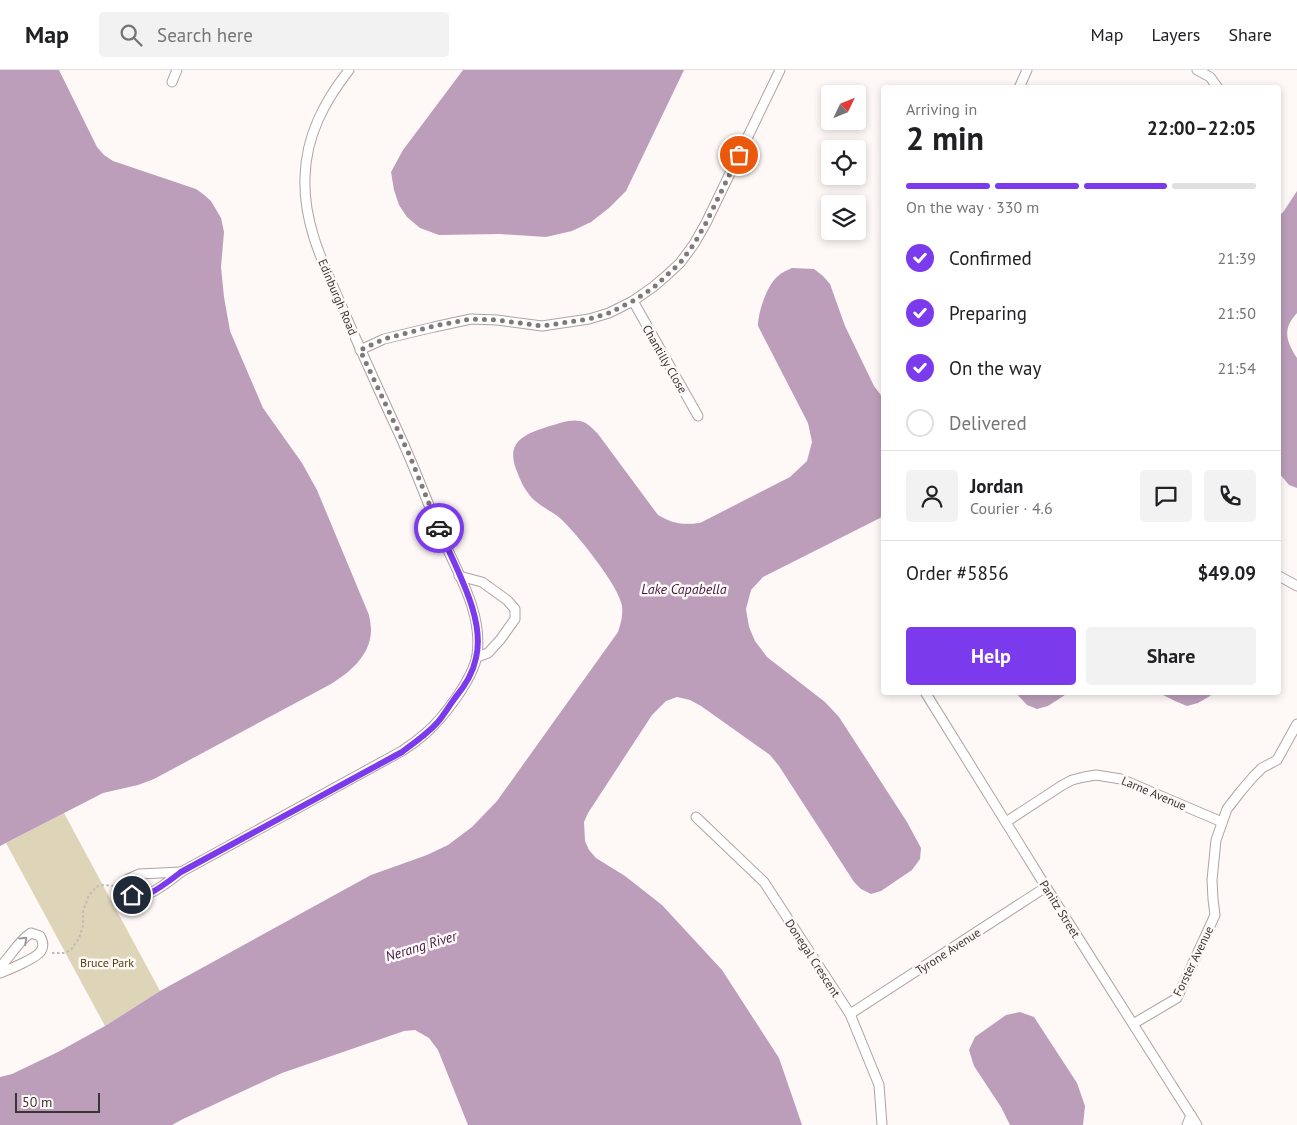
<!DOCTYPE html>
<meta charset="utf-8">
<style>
:root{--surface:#fff;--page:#f2f2f2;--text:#202124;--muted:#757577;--line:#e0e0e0;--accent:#7c3aed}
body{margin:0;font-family:"PT Sans",sans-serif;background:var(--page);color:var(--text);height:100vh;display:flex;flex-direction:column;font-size:19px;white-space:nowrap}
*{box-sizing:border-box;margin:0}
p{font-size:16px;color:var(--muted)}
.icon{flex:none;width:28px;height:28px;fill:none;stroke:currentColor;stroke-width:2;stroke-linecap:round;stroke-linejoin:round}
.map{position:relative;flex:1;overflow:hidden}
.side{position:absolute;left:881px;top:15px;width:400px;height:610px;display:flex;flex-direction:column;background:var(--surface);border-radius:5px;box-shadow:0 2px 8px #0003}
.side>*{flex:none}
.needle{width:32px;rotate:47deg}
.fabs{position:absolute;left:821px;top:15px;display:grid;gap:10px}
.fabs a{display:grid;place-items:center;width:45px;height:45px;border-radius:5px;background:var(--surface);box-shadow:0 2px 8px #0003;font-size:25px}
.scale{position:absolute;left:15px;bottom:12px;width:85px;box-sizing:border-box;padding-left:5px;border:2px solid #3a3635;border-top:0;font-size:14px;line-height:18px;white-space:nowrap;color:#3a3635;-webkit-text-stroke:4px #fef8f6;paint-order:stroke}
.pin{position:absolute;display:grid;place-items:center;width:42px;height:42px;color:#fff;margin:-21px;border:2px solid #fff;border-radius:50%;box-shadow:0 1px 5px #0007}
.courier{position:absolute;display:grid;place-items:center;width:50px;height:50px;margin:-25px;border:4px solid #7c3aed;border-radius:50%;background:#fff;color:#222;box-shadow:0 1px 6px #0007}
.summary em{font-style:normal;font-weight:700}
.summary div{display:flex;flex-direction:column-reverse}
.summary{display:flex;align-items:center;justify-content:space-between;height:85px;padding:0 25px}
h1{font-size:32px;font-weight:700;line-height:38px}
.bar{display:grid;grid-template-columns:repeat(4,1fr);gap:8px 5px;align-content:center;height:60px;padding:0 25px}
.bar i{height:6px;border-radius:4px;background:var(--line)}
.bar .selected{background:var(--accent)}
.bar p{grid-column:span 4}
.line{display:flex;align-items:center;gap:12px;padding:0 25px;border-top:1px solid var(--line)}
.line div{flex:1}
.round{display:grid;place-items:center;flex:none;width:52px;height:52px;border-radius:5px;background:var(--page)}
ol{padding:0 25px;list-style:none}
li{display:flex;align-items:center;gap:15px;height:55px}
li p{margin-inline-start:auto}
li .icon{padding:5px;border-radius:50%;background:var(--accent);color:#fff;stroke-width:4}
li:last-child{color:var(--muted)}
li i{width:28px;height:28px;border:2px solid var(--line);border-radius:50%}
.button{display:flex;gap:10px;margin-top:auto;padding:10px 25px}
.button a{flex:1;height:58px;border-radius:5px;background:var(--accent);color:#fff;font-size:20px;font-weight:700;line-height:58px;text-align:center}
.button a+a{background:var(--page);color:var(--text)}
header{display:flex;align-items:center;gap:30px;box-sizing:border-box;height:70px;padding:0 25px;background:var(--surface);border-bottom:1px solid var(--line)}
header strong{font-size:24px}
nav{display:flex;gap:28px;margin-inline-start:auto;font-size:18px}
.search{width:350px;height:45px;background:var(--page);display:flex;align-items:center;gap:12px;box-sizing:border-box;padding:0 18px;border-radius:5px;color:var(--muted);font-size:19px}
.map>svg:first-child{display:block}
.green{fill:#ded4b8}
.water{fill:#bc9eba}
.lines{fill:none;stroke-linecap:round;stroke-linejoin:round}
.minor-casing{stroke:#aea4a2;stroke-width:11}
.path{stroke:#c0bbb9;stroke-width:2;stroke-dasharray:2.5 2.5;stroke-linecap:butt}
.minor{stroke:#fff;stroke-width:9}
.oneway{stroke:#9c9a9a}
.done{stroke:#7f7a79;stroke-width:5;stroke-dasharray:0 9}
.route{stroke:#7c3aed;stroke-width:6}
.labels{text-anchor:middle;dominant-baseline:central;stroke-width:5;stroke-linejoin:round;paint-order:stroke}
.street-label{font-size:12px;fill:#3a3635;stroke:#fef8f6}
.park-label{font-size:12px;fill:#524214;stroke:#fef8f6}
.water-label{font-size:14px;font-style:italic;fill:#411a40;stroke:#fef8f6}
</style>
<header>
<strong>Map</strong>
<div class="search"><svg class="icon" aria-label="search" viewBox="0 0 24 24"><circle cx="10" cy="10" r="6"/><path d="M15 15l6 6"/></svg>Search here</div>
<nav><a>Map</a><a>Layers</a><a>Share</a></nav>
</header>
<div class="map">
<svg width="1297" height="1055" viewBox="0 0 1297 1055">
<rect width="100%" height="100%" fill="#fef8f6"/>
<polygon class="green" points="64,743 160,921 105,956 6,773"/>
<g class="water">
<path d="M0 0H59L97 77 104 85 113 91 196 119 203 124 211 131 221 148 224 162 221 197 224 227 230 261 263 338 302 393 317 420 369 545C370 550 371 556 371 561 370 586 350 602 331 614L154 709 138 715 103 723 0 776Z"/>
<polygon points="463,0 684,0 626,121 609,138 591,152 572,161 546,167 500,164 439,165 420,158 407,147 399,135 394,120 391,102 403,80"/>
<path d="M1297 121V243C1282 259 1286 271 1297 288V418L1289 415 1279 403V146L1284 141Z"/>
<path d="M792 198 814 199 823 206 830 214 845 256 874 316 884 329V446L763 507 751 520 746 539 749 557 755 571 767 587 825 632 839 647 907 752 921 778 920 789 912 800 881 821 871 824 861 819 854 812 779 696 770 685 701 636 690 630 677 627 666 631 652 645 588 743 584 752 585 771 589 780 596 788 625 806 662 835 722 900 779 988 802 1055H468L438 980 429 968 415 960 404 961 282 1003 183 1049 172 1055H0V1007L12 1004 58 982 105 956 160 921 371 805 427 785 448 775 472 757 497 731 618 562C621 553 623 546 622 536 619 516 577 464 561 449 551 440 536 435 528 423 523 417 519 407 516 399 505 370 528 363 550 356 560 353 570 349 580 351 587 352 593 359 598 364L658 445C674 454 682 455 700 453L790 407 807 391 812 372 808 353 758 256C758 242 767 215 778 206 782 202 788 200 792 198Z"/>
<polygon points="1016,623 1068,623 1048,636 1037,639 1027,635"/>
<polygon points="1159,623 1212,623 1210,626 1198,633 1187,636 1175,631"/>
<polygon points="1020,942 1034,947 1077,1013 1085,1036 1083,1055 1010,1055 1001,1037 974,996 969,980 975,967 1006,945"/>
</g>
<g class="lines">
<defs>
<g id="minor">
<polyline points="1197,0 1210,7 1218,18"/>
<polyline points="172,12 177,0"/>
<polyline points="1019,18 1027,0"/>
<polyline points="633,231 698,346"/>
<polyline points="360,280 384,269 434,257 471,249 497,250 542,256 589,249 609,243 633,231 653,217 666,206 680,193 694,174 706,153 780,0"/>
<polyline points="459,506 482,512 507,530 515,539 515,549 500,570 488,583 477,587"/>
<polyline points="1279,506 1297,516"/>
<polyline points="925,622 1046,817 1197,1055"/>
<polyline points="696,747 764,812 850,944 879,1015 882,1055"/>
<polyline points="1006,752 1061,716 1072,710 1084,707 1096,705 1121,709 1222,752"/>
<path d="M181 802 402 681C410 676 418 670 426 663 444 647 473 609 477 585 483 543 458 504 442 467 428 434 416 401 401 368 381 325 361 281 342 237 324 195 303 154 305 107 306 66 324 32 349 0"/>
<path d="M181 802C172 809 143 833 132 825 129 823 127 818 126 815L128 809 139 804Z"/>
<path d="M0 897C11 886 18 871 31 863L40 866C43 871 44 876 41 881 37 888 8 900 0 903"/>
<polyline points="850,944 1046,817"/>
<polyline points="1133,954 1177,928 1215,845 1213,829 1212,810 1216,770 1227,739 1241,721 1253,707 1262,698 1277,690 1297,654"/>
<polyline points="1187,1055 1191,1045"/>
</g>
</defs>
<use href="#minor" class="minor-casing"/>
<polyline class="path" points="52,883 64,883 71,880 79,868 83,856 83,841 89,825 96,817 103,815 116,816"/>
<use href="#minor" class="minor"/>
</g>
<defs><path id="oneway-chevron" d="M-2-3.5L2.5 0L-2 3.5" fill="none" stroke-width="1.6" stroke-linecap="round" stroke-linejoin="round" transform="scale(1.25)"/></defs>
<use class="oneway" href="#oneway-chevron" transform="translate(24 870) rotate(-43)"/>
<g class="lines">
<polyline class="done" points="439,458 409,384 360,280 384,269 434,256 471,249 497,250 542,256 589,249 609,243 633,231 653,218 666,206 680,193 694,174 706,153 739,85"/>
<path class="route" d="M132 825C135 826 137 827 140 827 150 826 172 809 181 802L402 682C414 673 427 664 437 653 444 645 449 636 455 628 465 616 473 603 476 588 486 547 454 496 439 458"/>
</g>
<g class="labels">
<g class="street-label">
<text transform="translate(338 227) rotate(67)">Edinburgh Road</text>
<text transform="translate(665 289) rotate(60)">Chantilly Close</text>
<text transform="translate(1154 723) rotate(23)">Larne Avenue</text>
<text transform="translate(1060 839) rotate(58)">Panitz Street</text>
<text transform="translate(948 881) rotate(-33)">Tyrone Avenue</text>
<text transform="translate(813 888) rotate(57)">Donegal Crescent</text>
<text transform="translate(1193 891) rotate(-64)">Forster Avenue</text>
</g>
<g class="park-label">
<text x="107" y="892">Bruce Park</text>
</g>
<g class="water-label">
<text x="684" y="519">Lake Capabella</text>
<text transform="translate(421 876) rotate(-17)">Nerang River</text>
</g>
</g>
</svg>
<div class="fabs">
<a><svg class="needle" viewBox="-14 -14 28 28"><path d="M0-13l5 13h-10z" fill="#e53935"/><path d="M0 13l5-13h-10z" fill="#757577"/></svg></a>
<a><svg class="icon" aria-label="locate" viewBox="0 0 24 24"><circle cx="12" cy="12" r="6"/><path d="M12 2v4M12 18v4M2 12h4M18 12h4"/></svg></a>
<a><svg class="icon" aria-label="layers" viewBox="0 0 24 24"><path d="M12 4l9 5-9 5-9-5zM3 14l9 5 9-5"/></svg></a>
</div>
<div class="scale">50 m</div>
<div class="pin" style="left:739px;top:85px;background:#ea580c"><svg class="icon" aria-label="bag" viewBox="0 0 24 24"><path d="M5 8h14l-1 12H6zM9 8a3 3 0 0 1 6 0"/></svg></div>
<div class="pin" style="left:132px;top:825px;background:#1f2937"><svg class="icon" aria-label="home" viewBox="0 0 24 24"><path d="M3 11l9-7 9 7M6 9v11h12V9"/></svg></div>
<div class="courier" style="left:439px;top:458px"><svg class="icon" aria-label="car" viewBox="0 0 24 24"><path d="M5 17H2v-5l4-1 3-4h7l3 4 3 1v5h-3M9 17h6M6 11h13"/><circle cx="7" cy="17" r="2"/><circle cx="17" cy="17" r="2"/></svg></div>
<section class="side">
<div class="summary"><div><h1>2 min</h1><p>Arriving in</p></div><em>22:00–22:05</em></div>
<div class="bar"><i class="selected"></i><i class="selected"></i><i class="selected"></i><i></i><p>On the way · 330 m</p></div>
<ol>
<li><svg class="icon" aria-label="check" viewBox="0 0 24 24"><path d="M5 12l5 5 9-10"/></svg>Confirmed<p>21:39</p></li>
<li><svg class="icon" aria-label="check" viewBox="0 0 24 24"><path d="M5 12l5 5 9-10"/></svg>Preparing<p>21:50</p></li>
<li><svg class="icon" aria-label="check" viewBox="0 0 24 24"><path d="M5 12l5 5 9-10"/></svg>On the way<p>21:54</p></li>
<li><i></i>Delivered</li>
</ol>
<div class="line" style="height:90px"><a class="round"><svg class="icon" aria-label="person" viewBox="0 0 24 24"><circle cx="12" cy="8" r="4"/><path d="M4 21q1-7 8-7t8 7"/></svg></a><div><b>Jordan</b><p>Courier · 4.6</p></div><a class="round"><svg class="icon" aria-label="chat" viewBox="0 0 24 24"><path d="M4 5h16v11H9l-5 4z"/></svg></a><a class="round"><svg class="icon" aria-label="phone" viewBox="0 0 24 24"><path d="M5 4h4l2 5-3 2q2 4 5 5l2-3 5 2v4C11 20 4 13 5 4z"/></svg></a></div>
<div class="line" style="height:65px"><div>Order #5856</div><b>$49.09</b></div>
<div class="button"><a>Help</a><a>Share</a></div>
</section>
</div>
